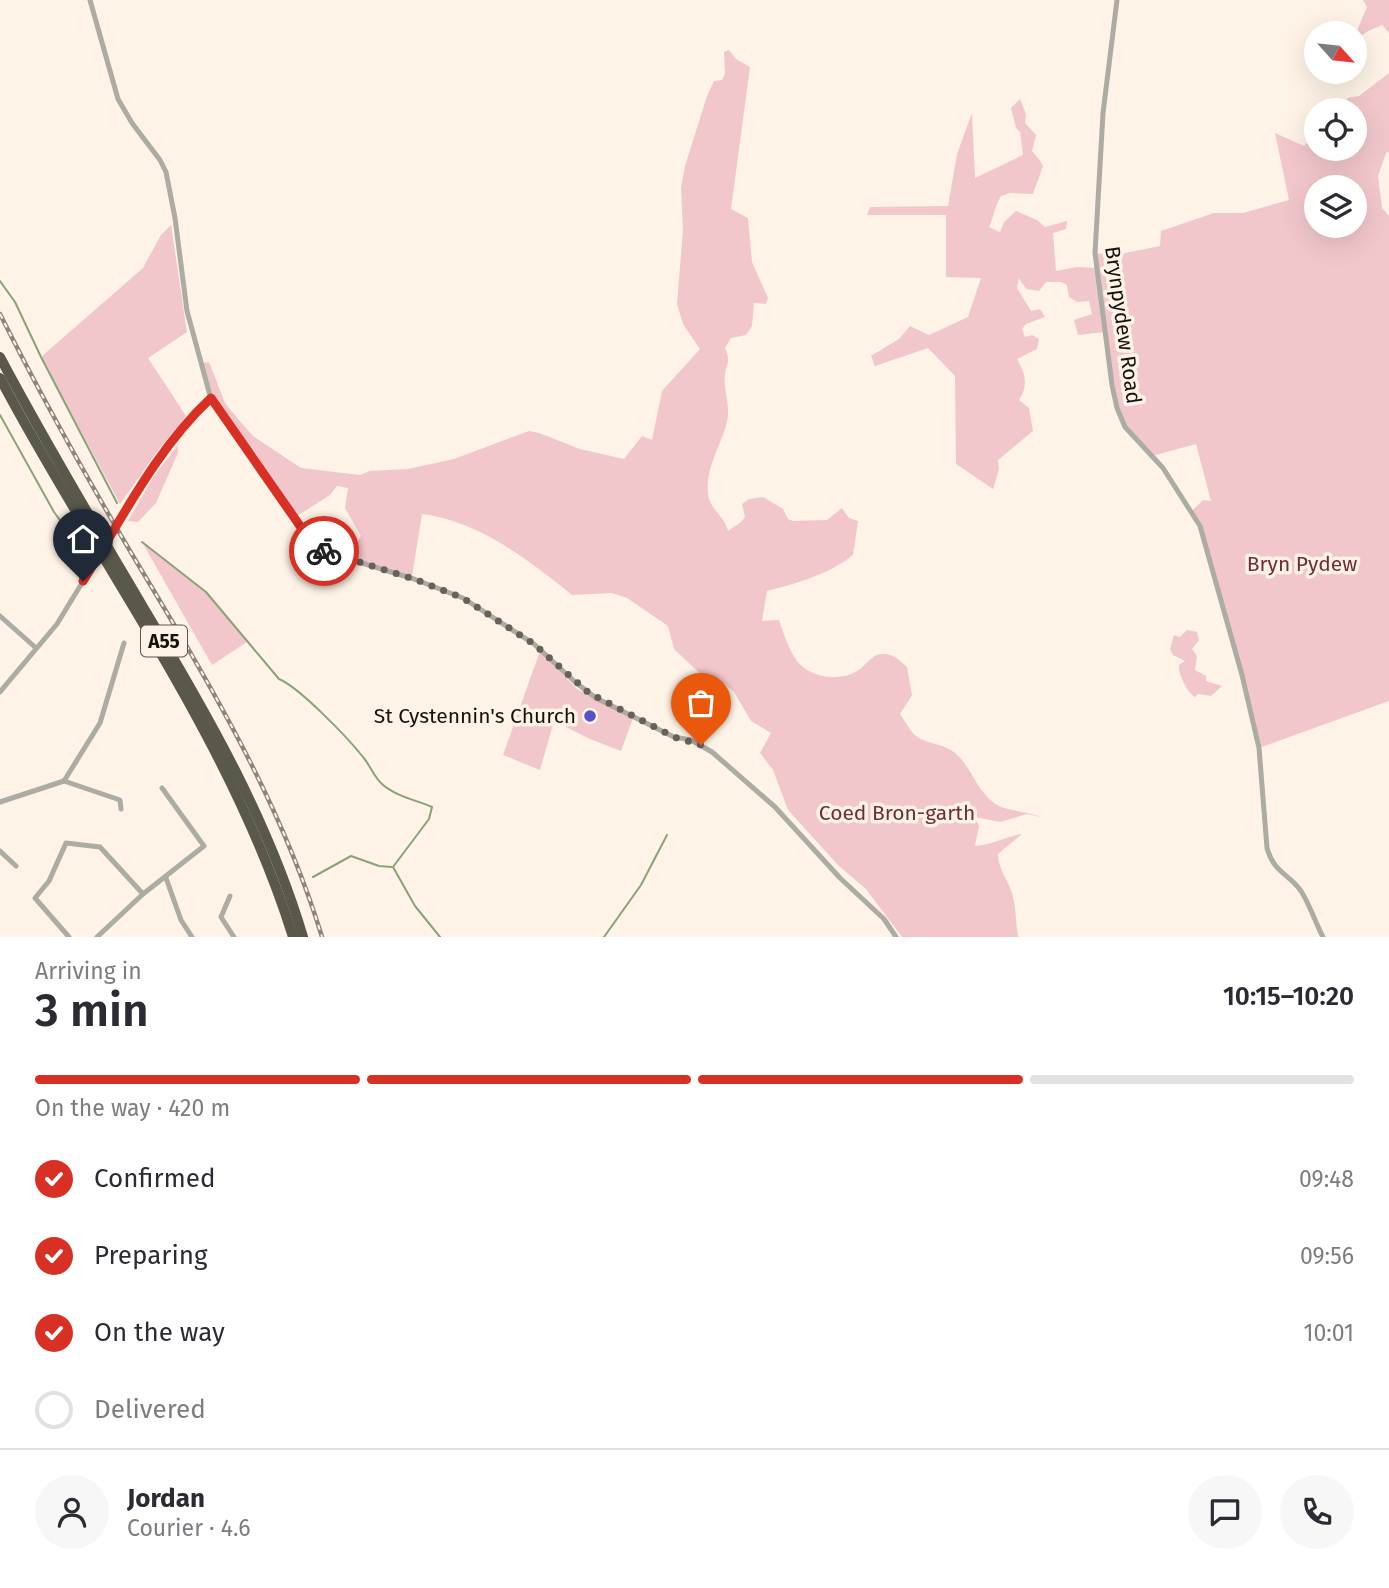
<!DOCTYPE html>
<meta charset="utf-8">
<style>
:root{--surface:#fff;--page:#f7f7f7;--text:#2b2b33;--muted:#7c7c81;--line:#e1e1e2;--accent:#d93025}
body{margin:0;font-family:"Fira Sans",sans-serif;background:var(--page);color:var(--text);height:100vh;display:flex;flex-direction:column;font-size:26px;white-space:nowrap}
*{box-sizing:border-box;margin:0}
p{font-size:23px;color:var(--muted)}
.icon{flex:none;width:38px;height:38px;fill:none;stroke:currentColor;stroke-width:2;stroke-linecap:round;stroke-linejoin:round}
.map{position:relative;height:937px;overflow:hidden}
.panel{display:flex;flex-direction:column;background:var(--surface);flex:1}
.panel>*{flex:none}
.needle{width:46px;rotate:117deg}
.buttons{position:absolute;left:1304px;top:21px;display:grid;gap:14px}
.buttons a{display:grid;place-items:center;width:63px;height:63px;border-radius:50%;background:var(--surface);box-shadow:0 7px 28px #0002;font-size:35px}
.pin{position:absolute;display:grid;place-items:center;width:60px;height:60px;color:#fff;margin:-72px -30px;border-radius:50% 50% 50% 0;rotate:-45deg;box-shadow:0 0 7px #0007}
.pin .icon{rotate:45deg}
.courier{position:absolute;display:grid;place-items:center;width:70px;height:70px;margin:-35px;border:5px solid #d93025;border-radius:50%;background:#fff;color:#222;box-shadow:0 2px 9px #0007}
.head em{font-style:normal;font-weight:600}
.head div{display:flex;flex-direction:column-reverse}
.head{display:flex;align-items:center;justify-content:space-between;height:119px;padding:0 35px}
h1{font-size:46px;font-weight:600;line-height:52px}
.bar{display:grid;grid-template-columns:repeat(4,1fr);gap:10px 7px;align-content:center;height:84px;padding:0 35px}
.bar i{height:9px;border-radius:5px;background:var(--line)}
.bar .selected{background:var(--accent)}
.bar p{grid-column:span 4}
.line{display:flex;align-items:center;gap:18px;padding:0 35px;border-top:2px solid var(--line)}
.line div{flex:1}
.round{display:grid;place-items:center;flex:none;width:74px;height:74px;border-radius:37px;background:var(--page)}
ol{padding:0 35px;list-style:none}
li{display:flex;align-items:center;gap:21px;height:77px}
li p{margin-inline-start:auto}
li .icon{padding:7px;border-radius:50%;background:var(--accent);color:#fff;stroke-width:4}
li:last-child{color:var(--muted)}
li i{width:38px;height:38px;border:4px solid var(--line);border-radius:50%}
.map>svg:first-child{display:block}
.green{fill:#f2c7cb;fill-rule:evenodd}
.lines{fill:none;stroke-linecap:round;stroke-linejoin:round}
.stream{stroke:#8ba279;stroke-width:2}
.street{stroke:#acaba4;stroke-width:5}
.highway{stroke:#5a584b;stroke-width:10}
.rail-casing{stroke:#8d857d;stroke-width:4.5}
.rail{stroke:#fef3e6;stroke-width:2;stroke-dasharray:5;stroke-linecap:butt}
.street-bridge{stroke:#acaba4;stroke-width:5}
.done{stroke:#67615a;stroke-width:7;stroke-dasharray:0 12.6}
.route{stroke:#d93025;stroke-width:9}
.poi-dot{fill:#5b4fc7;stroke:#fef3e6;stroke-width:2.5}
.labels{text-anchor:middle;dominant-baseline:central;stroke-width:7;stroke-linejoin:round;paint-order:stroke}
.shield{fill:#fef3e6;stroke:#5c564f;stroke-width:2}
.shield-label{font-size:19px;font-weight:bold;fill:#16120e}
.street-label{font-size:21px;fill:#16120e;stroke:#fef3e6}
.park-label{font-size:21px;fill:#702d39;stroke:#fef3e6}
.poi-label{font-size:21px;fill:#16120e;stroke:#fef3e6;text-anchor:end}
</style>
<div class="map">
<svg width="1389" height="937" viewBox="0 0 1389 937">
<rect width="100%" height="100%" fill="#fef3e6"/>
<g class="green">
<polygon points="1363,0 1389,0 1389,33 1382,25 1368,31 1358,38 1356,33 1367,7"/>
<path d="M729 50 736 59 750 67 731 209 748 218 752 262 768 298 766 304 754 303 752 326 746 335 731 338 725 348C726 351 728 355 728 358 729 363 725 369 725 374 723 391 731 405 727 422 721 446 705 468 708 494 710 510 724 515 728 531L741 522 745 517 742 504 749 499 763 497 783 509 788 519 793 521 827 520 842 508 849 518 858 521 853 555C828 575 797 583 767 591L762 621 779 620C784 634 788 649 797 661 810 678 839 682 857 671 867 665 872 653 884 654 894 654 900 661 907 667L912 695 900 714C905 721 910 731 916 736 928 745 944 743 955 753 972 767 978 795 999 806 1007 810 1031 813 1041 817L1027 814 1000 822 975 817 979 826 975 846C992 845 1005 837 1022 834L998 854C998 870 1010 882 1013 897 1016 910 1016 924 1018 937H902L866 889 838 865 788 810 773 770 760 753 771 733 751 721 734 692 724 683 708 681 674 649 668 626 627 598 612 593 572 595C530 561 477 520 422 514L412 576 347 557 361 536 345 508 348 488 337 486 330 495 297 516 221 408 212 393 203 363 209 362 225 403 239 420 253 436 301 468 360 475 370 471 408 469 454 459 529 431 539 433 580 449 624 459 642 436 652 440 662 391 700 349 683 324 677 304 683 230 681 188 685 166 707 96 714 81 722 80 725 74 724 52Z"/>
<path d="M1389 73V152L1386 153 1378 176 1382 208 1389 216V701L1259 748 1200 526 1192 511 1203 500 1211 501 1196 444 1152 456 1121 420 1105 332 1078 335 1074 320 1092 314 1089 301 1077 302 1069 297 1067 285 1061 282H1046L1039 291 1026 289 1019 278 1017 288 1031 311 1040 309 1045 317 1026 324 1022 329 1025 337 1032 335 1039 339 1037 349 1017 359C1025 374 1029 384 1019 400L1029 408 1033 431 998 460 999 469 993 489 956 464 955 376 928 348 875 366 871 356 899 339 910 326 929 335 968 317 981 278 946 277V215H867L870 207 948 206 957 154 972 113 975 178 1023 155 1020 132 1016 128 1011 108 1020 99 1026 114 1025 123 1036 135 1032 151 1039 159 1043 166 1033 194 1010 193 1001 196C995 206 994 216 989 227L1000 232 1004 222 1016 211 1037 220 1045 227 1067 221 1066 229 1053 233 1056 271 1077 267 1096 268 1095 253 1115 255 1160 246 1161 231 1214 213H1243L1289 200 1275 133 1304 146 1316 133V149H1354V110H1337L1348 98 1359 96ZM1316 187H1354V226H1316Z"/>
<polygon points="171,225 187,332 148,358 186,416 156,453 120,504 41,357 143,268 161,235"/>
<polygon points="178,445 178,453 156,503 138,522 128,521 154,476"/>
<polygon points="142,542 206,592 247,642 212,665"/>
<path d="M1187 630 1197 632 1199 640 1192 649 1197 656 1195 670 1206 676V681L1222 686 1211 696 1198 694 1195 697C1187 692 1178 674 1179 665L1185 661 1173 655 1170 649 1174 635 1180 637Z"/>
<polygon points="540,651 577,689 633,718 621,751 590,739 554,721 540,770 503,755"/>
</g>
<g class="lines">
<g class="stream">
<polyline points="0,281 15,302 41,357 117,503"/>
<polyline points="0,415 54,512 71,535"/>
<path d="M142 542 206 592 279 679C299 687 348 738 363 757 370 765 374 777 382 784 395 796 416 800 432 807L429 819 393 867 415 906 440 937"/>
<polyline points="313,877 351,856 379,866 392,867"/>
<polyline points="604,937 641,885 667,835"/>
</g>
<g class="street">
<polyline points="90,0 118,99 132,123 160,160 166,172 175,218 187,311 211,399 313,543 326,552 414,579 463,598 534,644 575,682 596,698 674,737 691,740 712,752 775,807 840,878 884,919 896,937"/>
<path d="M1117 0 1103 113 1095 253 1112 385 1117 408 1125 427 1163 468 1200 526 1242 675 1259 748 1267 848C1274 873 1288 873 1301 891 1310 905 1315 922 1323 937"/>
<path d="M131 503C154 465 178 428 211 399"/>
<polyline points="0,616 36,648"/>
<polyline points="0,692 57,624 71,601"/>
<polyline points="64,781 120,800 121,809"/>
<polyline points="0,802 64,781 100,723 124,643"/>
<polyline points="0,851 16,866"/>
<polyline points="166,878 181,920 192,937"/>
<polyline points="230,896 221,917 234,937"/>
<polyline points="69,937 35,898 49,881 66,843 100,847 143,894"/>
<polyline points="97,937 143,894 204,846 162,788"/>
</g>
<g class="highway">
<path d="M0 357C45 442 94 524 143 607 206 712 268 819 303 937"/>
<path d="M0 378C98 564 230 735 293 937"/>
</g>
<defs>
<path id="rail" d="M0 314C42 398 88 480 136 561 208 681 281 802 322 937"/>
</defs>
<use href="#rail" class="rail-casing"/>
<use href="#rail" class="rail"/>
<polyline class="street-bridge" points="71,601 131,503"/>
</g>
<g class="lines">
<polyline class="done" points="324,551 414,579 463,598 534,644 589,693 674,737 701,745"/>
<path class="route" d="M83 581C122 519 156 449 211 398L307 536 324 551"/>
</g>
<circle class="poi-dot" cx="590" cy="716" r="7"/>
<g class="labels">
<rect class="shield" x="141" y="625.5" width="46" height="31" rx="5"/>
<g class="shield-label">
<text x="164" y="641">A55</text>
</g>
<g class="street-label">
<text transform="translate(1123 325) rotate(82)">Brynpydew Road</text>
</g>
<g class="park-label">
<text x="1302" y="564">Bryn Pydew</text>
<text x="897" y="813">Coed Bron-garth</text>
</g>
<g class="poi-label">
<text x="576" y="716">St Cystennin's Church</text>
</g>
</g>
</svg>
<div class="buttons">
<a><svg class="needle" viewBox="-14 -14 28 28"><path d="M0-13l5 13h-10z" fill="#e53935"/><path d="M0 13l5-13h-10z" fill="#7c7c81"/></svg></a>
<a><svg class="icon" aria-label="locate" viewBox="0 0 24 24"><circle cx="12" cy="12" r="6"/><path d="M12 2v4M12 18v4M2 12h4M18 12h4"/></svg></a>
<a><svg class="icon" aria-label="layers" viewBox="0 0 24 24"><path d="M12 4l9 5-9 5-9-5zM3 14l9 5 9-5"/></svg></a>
</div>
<div class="pin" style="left:701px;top:745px;background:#ea580c"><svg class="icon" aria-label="bag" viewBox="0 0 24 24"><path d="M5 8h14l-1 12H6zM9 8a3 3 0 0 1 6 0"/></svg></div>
<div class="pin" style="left:83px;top:581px;background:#1f2937"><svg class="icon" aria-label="home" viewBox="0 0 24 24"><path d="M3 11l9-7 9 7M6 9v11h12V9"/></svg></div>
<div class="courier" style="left:324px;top:551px"><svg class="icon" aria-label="bike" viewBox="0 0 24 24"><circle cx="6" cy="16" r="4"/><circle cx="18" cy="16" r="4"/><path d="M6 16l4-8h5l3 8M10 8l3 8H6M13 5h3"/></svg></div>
</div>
<section class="panel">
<div class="head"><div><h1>3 min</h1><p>Arriving in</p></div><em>10:15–10:20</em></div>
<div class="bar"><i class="selected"></i><i class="selected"></i><i class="selected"></i><i></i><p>On the way · 420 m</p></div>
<ol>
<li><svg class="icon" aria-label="check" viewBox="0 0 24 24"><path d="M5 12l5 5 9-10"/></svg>Confirmed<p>09:48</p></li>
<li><svg class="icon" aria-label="check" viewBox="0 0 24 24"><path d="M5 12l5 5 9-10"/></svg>Preparing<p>09:56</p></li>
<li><svg class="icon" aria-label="check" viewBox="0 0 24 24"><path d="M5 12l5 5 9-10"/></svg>On the way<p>10:01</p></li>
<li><i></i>Delivered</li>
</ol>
<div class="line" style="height:126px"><a class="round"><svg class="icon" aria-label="person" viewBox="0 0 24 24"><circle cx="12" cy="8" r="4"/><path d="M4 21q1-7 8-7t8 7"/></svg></a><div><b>Jordan</b><p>Courier · 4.6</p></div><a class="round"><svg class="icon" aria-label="chat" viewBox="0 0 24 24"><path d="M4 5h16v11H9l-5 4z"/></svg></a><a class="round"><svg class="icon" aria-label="phone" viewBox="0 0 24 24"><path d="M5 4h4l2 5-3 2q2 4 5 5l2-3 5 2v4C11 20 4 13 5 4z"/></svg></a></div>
</section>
